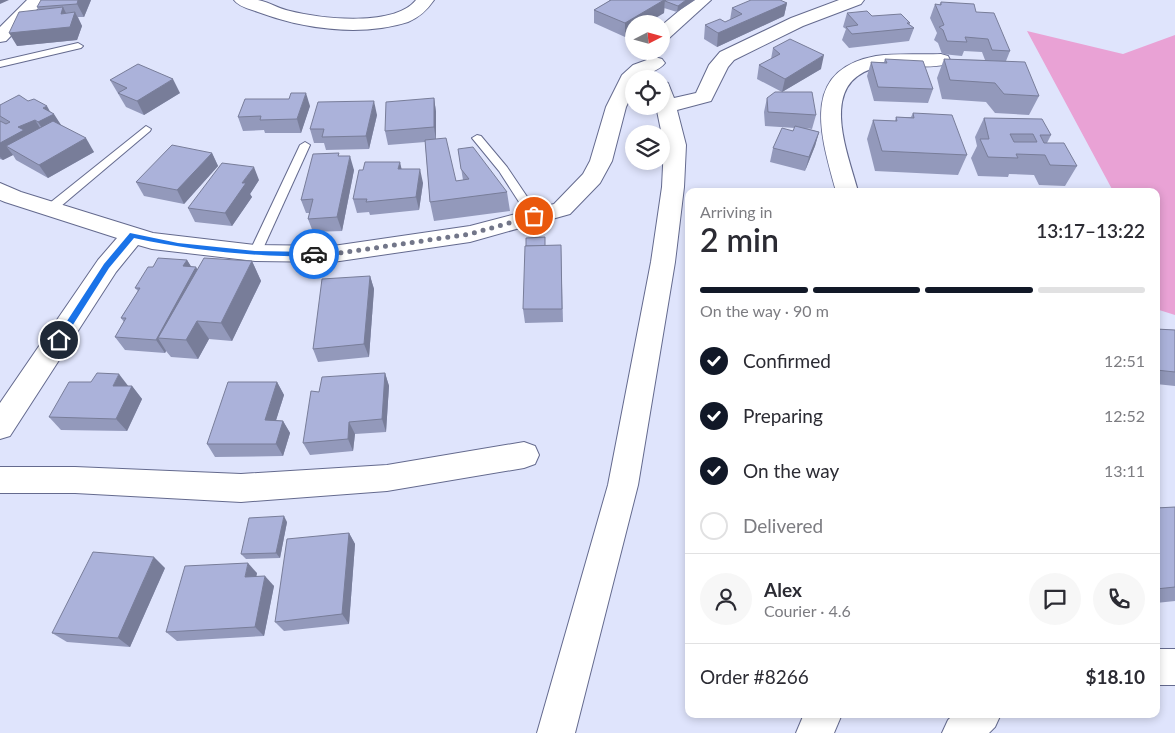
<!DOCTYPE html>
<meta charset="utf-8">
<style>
:root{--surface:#fff;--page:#f7f7f7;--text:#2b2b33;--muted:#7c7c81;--line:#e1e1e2;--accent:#111827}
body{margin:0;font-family:Lato,sans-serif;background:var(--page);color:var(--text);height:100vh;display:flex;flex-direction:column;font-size:19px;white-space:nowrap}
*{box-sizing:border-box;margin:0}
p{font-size:16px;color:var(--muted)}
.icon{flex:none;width:28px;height:28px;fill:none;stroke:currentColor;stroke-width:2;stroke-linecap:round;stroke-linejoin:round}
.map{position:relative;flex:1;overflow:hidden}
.panel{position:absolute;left:685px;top:188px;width:475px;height:530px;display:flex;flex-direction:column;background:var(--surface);border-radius:10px;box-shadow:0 2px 8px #0003}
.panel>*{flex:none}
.needle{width:32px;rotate:84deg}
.tools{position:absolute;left:625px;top:15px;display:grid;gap:10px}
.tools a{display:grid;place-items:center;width:45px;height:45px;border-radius:50%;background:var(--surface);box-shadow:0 2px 8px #0003;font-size:25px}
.pin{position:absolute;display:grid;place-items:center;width:42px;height:42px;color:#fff;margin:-21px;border:2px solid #fff;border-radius:50%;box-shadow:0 1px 5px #0007}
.courier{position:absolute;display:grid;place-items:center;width:50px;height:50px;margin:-25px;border:4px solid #1a73e8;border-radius:50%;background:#fff;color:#222;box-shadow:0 1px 6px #0007}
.headline em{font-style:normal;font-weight:600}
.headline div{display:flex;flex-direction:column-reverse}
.headline{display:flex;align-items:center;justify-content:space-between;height:85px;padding:0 15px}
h1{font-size:32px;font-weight:600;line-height:38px}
.bar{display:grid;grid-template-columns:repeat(4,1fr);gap:8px 5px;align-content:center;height:60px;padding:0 15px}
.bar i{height:6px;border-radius:4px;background:var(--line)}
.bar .selected{background:var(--accent)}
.bar p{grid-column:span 4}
.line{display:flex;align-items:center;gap:12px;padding:0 15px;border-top:1px solid var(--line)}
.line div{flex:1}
.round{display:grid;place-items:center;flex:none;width:52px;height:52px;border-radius:26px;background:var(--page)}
ol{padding:0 15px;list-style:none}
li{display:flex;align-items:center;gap:15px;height:55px}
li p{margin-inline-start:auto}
li .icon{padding:5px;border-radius:50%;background:var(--accent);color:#fff;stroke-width:4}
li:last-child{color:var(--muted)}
li i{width:28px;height:28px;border:2px solid var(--line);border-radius:50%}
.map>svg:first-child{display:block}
.green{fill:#e9a2d5}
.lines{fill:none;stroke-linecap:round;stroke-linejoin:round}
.service-casing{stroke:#646a8e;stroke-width:2}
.minor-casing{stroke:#646a8e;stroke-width:2}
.service{fill:#fff;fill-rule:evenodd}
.minor{fill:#fff;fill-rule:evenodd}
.wall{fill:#9399bb}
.shaded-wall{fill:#787d99}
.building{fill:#abb2da;stroke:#787d99;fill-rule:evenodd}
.route{fill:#1a73e8}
.done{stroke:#727689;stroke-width:5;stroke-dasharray:0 9}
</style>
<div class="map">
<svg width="1175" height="733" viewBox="0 0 1175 733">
<rect width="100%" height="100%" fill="#dfe4fc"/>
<polygon class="green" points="1027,31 1123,54 1175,35 1175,315 1156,309 1156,191 1113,191"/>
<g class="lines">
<defs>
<g id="service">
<polygon points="78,43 83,46 81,48 0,67 0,61"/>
<polygon points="146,126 151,129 150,131 54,212 46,212 46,206"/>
<polygon points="477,135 481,136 507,167 540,216 538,219 530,219 499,171 472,138"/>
<polygon points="305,142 310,145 261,253 255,257 251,256 249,253 300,145"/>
<polygon points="850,187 855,191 840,191 842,188"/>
</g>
<g id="minor">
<polygon points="27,0 46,0 6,41 0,42 0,27"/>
<path d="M234 0C242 0 250 0 258 0 269 2 279 9 290 11 321 19 395 27 416 0H434C427 10 420 17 408 22 361 37 303 29 258 12 250 9 239 7 234 0Z"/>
<polygon points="692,0 711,0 667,40 661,41 661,26"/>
<polygon points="839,0 864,0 861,4 803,26 734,60 728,67 711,101 677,110 686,145 684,187 675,262 638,485 575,733 537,733 608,485 651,262 662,187 664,145 656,106 661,106 661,81 668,83 674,98 696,93 709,65 720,52 791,18"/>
<path d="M941 54 948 56 950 60 948 64C925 70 901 63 879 67 817 80 847 150 858 191H836C821 136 799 70 876 56 897 53 920 55 941 54Z"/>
<path d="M655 57 662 59 665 63C659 71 648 72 641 79H634V90L626 107 612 161 600 183 570 214 470 242 333 262 255 261 152 249 138 245 116 272 10 436 0 439V403L98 260 117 238 5 202 0 200V183L21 192 153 233 255 245 333 246 470 226 554 204 583 174 590 161 606 107 622 75 633 65Z"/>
<polygon points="524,442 535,446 539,455 535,464 524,468 387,491 241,502 75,493 0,493 0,467 75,467 241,474 387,465"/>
<rect x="1156" y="649" width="19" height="36"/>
<polygon points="804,714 842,714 834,733 796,733"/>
<polygon points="954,714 1001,714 995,727 989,733 942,733 948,720"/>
</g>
</defs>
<use href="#service" class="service-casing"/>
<use href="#minor" class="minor-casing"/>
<use href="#service" class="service"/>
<use href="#minor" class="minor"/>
</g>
<g class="wall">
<polygon points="91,0 84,17 78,17 82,26 77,40 17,46 39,10 37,7"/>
<polygon points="609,0 665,0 664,13 634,24 634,31 625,37 594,23 594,10 609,1"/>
<polygon points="666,0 695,0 677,12 664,8 665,1"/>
<polygon points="941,2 976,12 1010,51 1006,61 1039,96 1029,115 995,113 986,102 942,99 937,78 944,59 985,60 982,52 964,51 962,56 942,54 938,43 934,40 937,33 930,18 935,4 939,5"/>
<polygon points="787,3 784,16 717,47 704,39 705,25 725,22 730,20 732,8"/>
<polygon points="847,13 872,16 910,23 909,24 914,28 909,41 849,48 842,40 846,29 843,27"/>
<polygon points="773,48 821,69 782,92 816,115 812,129 806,128 819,132 815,146 805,171 770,162 773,148 793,131 795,128 765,126 764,112 767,98 782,92 757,79 759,65 771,59"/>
<polygon points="885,59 933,89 928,103 874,101 867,76 871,62 884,62"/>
<polygon points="110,80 180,93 144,115 126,107"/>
<polygon points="434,98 436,112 436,139 456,181 463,180 458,149 507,192 510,211 434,221 430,202 425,142 388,145 385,131"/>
<polygon points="28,101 51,112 61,125 94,152 48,178 16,160 13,155 3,160 0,159 0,105"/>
<polygon points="310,106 301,133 265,133 264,130 243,131 238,117"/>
<polygon points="913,113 967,155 958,175 875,171 867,139 873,120 895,121 896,117 911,117"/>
<polygon points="377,115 369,149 326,150 324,143 314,143 310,129"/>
<polygon points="984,118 1051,135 1047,143 1077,166 1065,186 1039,185 1034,175 1009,174 1008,177 978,176 971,158 977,146 975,137"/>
<polygon points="212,153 218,166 184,204 144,196 136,182"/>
<polygon points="340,156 354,170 342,231 313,232 308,219 310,213 306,213 301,200"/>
<polygon points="402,169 423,183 419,210 370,215 369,212 357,213 353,199"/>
<polygon points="259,180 250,194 252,197 232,226 195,222 188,208"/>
<polygon points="561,245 563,322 525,323 523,309 546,246"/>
<polygon points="187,260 191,267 197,270 252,261 261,281 232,341 209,339 198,359 171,357 166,351 165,353 125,350 115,337 124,322 121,318 138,291 135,288 153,267"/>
<polygon points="370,276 374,289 369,357 318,362 313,349"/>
<polygon points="1156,329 1175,330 1175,386 1156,384"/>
<polygon points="385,373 389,386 386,432 355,434 353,451 310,455 303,443 319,392"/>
<polygon points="277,382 284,395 276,420 283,421 290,433 283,456 215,457 207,444"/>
<polygon points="129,386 132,386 142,399 127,431 61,430 49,417"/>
<polygon points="1175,507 1175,601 1156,603 1156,508"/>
<polygon points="287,522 280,558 246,559 241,554"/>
<polygon points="349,533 355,544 349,624 284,631 275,622"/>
<polygon points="165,568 130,647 67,642 52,633"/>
<polygon points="257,573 256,577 274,586 264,636 177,641 166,632"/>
</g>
<g class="shaded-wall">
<polygon points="0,0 9,0 0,4"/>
<polygon points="78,0 91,0 84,17 77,4"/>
<polygon points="664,0 665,0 664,13 646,24 634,24 634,31 625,37 625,23"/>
<polygon points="686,0 695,0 677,12 678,6"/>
<polygon points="787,3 784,16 717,47 718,33"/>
<polygon points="63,7 70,21 75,12 82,26 77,40 17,46 9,33 61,14"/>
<polygon points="824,55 821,69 782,92 785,79"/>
<polygon points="173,79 180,93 144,115 137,101"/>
<polygon points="306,93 310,106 301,133 297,119"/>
<polygon points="434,98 436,112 436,141 434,127"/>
<polygon points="374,101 377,115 369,149 366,136"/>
<polygon points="47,106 52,115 54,114 63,128 47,136 38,122 43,108"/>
<polygon points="35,120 44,134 6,146 13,155 3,160 0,157 0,143 18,127"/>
<polygon points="819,132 815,146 805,171 809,157"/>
<polygon points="86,138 94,152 48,178 39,165"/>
<polygon points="212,153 218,166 184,204 177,190"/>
<polygon points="350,156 354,170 342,231 337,217"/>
<polygon points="400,162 403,175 398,169"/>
<polygon points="254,167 259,180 250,194 252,197 232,226 225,213 242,183"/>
<polygon points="420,169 423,183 419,210 416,197"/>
<polygon points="187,260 194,271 196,267 204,280 158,338 166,351 165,353 156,340 183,266"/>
<polygon points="252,261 261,281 232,341 221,323"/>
<polygon points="370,276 374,289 369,357 364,344"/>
<polygon points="197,321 209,339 198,359 186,340"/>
<polygon points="385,373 389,386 386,432 382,419"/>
<polygon points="119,374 129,387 113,386"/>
<polygon points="277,382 284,395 272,433 265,420"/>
<polygon points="132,386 142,399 127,431 116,419"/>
<polygon points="283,421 290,433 283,456 276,444"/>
<polygon points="349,422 355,434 353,451 348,439"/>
<polygon points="284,516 287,522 280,558 276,553"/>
<polygon points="349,533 355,544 349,624 342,614"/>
<polygon points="154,557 165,568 130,647 118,638"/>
<polygon points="248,563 257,573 254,587 245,577"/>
<polygon points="265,576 274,586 264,636 255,627"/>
</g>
<g class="building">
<polygon points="41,0 78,0 77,4 37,7"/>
<polygon points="611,0 664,0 625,23 594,10"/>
<polygon points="666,0 686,0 678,6 665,1"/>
<polygon points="751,0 780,0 787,3 718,33 705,25 720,19 725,22 742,14 732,8"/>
<polygon points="941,2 974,4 976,12 994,13 1010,51 992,50 988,39 965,37 967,42 947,41 943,30 939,27 944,25 935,4 941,5"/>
<polygon points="63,7 61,14 75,12 70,27 9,33 19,12"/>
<polygon points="867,11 872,16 901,14 910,23 907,23 914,28 852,34 846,27 858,25 847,13"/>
<polygon points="790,39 824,55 785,79 759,65 780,54 773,48"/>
<polygon points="885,59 923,61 933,89 878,87 871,62 887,63"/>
<polygon points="944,59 1025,62 1039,96 1004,94 995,83 950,80"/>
<polygon points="138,64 173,79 137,101 118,93 127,88 110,80"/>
<polygon points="775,92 812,92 816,115 768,112 767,98"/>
<polygon points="291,93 306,93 297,119 260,120 261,116 238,117 245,99 289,99"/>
<polygon points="19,95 28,101 34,99 47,106 43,108 54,114 38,122 35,120 18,127 24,130 0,143 0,121 6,124 10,122 0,116 0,105"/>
<polygon points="434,98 434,127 385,131 386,102"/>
<polygon points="374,101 366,136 322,137 324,129 310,129 318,102"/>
<polygon points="913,113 952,115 967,155 882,151 873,120 897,121 896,117 914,118"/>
<path d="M984 118 1042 119 1051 135H1040L1044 143H1064L1077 166 1050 165 1045 155 1016 154 1018 158 988 157 980 139H989ZM1010 134H1033L1037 142H1014Z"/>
<polygon points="53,121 86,138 39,165 6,146"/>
<polygon points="795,126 819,132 809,157 773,148 782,128 793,131"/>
<polygon points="446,138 456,181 469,179 461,169 458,149 473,147 507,192 430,202 425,140"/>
<polygon points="172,145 212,153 177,190 136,182"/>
<polygon points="339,153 338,156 350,156 337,217 308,219 313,199 301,200 313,154"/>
<polygon points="365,162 400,162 398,169 420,169 416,197 366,202 367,199 353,199 359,170 363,170"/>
<polygon points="222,163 254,167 242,183 246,183 225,213 188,208"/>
<polygon points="545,237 545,246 526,246 526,238"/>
<polygon points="561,245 562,309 523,309 525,246"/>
<polygon points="158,258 187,260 183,266 196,267 156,340 115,337 126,318 121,318 140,288 135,288 148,267 153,267"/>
<polygon points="204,258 252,261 221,323 197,321 186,340 158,338"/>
<polygon points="370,276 364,344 313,349 322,279"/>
<polygon points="1156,329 1175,330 1175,372 1156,370"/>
<polygon points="97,373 119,374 113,386 132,386 116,419 49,417 69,382 91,382"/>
<polygon points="385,373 382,419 349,422 348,439 303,443 311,391 319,392 322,377"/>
<polygon points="228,382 277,382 265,420 283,421 276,444 207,444"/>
<polygon points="1175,507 1175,587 1156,589 1156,508"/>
<polygon points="284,516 276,553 241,554 249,518"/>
<polygon points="349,533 342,614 275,622 287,539"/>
<polygon points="93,552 154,557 118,638 52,633"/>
<polygon points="248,563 245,577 265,576 255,627 166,632 185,566"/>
</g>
<path class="route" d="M130 233 178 243 255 251 314 252 318 254 314 257C253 256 194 251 134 238L109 268 62 342H56V338L104 264Z"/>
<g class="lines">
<polyline class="done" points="314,254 333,254 470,234 534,216"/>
</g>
</svg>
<div class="tools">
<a><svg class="needle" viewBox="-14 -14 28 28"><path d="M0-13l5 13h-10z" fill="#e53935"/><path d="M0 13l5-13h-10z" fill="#7c7c81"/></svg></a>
<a><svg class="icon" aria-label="locate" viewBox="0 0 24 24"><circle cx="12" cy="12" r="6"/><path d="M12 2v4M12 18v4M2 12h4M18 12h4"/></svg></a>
<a><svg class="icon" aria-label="layers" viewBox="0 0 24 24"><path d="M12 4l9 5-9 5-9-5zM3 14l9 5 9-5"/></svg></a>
</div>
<div class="pin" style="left:534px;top:216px;background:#ea580c"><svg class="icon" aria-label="bag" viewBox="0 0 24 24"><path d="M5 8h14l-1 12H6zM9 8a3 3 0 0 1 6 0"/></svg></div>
<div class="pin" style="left:59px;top:340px;background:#1f2937"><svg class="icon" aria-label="home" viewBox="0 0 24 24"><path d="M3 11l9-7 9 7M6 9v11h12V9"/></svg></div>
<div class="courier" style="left:314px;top:254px"><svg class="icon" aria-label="car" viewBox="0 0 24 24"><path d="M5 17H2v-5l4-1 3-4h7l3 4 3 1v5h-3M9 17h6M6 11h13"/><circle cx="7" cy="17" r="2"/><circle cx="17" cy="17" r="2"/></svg></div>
<section class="panel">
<div class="headline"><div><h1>2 min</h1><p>Arriving in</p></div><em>13:17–13:22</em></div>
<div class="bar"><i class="selected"></i><i class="selected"></i><i class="selected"></i><i></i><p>On the way · 90 m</p></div>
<ol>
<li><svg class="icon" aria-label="check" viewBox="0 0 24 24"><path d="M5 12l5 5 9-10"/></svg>Confirmed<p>12:51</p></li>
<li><svg class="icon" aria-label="check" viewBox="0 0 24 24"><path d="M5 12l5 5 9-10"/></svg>Preparing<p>12:52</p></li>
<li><svg class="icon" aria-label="check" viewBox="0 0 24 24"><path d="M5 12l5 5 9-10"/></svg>On the way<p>13:11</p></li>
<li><i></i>Delivered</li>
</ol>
<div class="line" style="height:90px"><a class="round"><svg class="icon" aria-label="person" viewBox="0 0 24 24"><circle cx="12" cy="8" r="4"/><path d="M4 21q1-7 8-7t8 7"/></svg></a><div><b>Alex</b><p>Courier · 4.6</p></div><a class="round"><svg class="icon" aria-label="chat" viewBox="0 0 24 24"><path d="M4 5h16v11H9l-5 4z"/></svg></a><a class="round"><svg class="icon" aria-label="phone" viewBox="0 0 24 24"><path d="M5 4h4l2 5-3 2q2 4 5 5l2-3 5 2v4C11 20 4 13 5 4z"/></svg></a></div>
<div class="line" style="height:65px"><div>Order #8266</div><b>$18.10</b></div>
</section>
</div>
